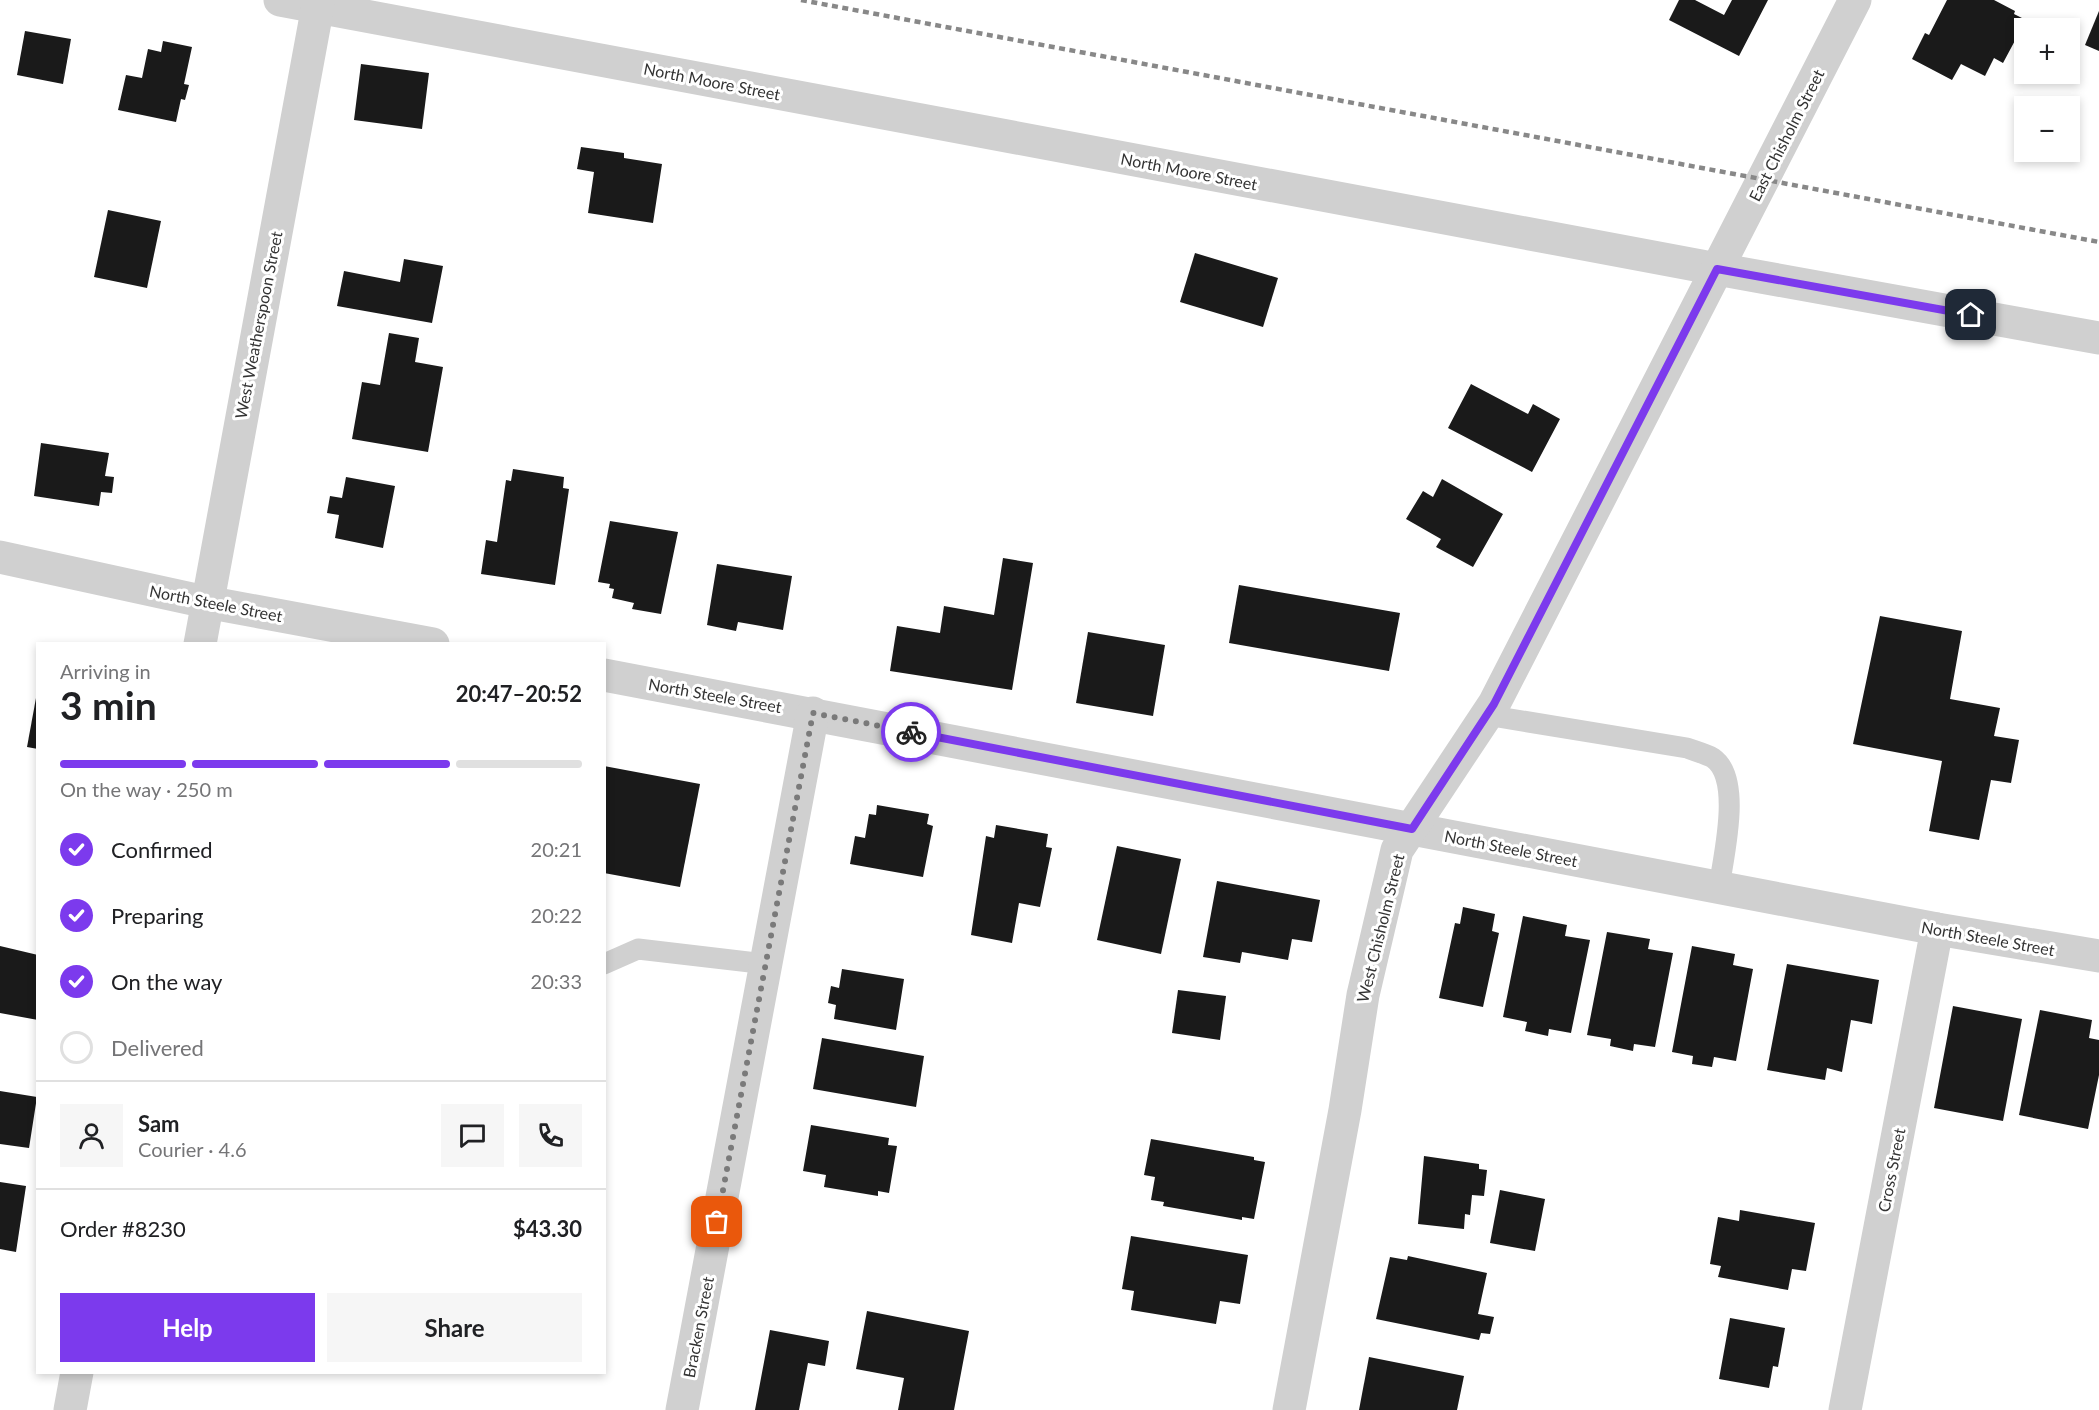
<!DOCTYPE html>
<meta charset="utf-8">
<style>
:root{--surface:#fff;--page:#f6f6f6;--text:#202124;--muted:#757577;--line:#e0e0e0;--accent:#7c3aed}
body{margin:0;font-family:Lato,sans-serif;background:var(--page);color:var(--text);height:100vh;display:flex;flex-direction:column;font-size:22px;white-space:nowrap}
*{box-sizing:border-box;margin:0}
p{font-size:20px;color:var(--muted)}
.icon{flex:none;width:33px;height:33px;fill:none;stroke:currentColor;stroke-width:2;stroke-linecap:round;stroke-linejoin:round}
.map{position:relative;flex:1;overflow:hidden}
.panel{position:absolute;left:36px;top:642px;width:570px;height:732px;display:flex;flex-direction:column;background:var(--surface);border-radius:0px;box-shadow:0 3px 9px #0003}
.panel>*{flex:none}
.controls{position:absolute;left:2014px;top:18px;display:grid;gap:12px}
.controls a{display:grid;place-items:center;width:66px;height:66px;border-radius:0px;background:var(--surface);box-shadow:0 3px 9px #0003;font-size:30px}
.pin{position:absolute;display:grid;place-items:center;width:51px;height:51px;color:#fff;margin:-26px;border-radius:12px;box-shadow:0 3px 9px #0006}
.courier{position:absolute;display:grid;place-items:center;width:60px;height:60px;margin:-30px;border:4px solid #7c3aed;border-radius:50%;background:#fff;color:#222;box-shadow:0 2px 8px #0007}
.summary em{font-style:normal;font-weight:700}
.summary div{display:flex;flex-direction:column-reverse}
.summary{display:flex;align-items:center;justify-content:space-between;height:102px;padding:0 24px}
h1{font-size:39px;font-weight:700;line-height:45px}
.bar{display:grid;grid-template-columns:repeat(4,1fr);gap:9px 6px;align-content:center;height:72px;padding:0 24px}
.bar i{height:8px;border-radius:4px;background:var(--line)}
.bar .on{background:var(--accent)}
.bar p{grid-column:span 4}
.line{display:flex;align-items:center;gap:15px;padding:0 24px;border-top:2px solid var(--line)}
.line div{flex:1}
.round{display:grid;place-items:center;flex:none;width:63px;height:63px;border-radius:0px;background:var(--page)}
ol{padding:0 24px;list-style:none}
li{display:flex;align-items:center;gap:18px;height:66px}
li p{margin-inline-start:auto}
li .icon{padding:6px;border-radius:50%;background:var(--accent);color:#fff;stroke-width:4}
li:last-child{color:var(--muted)}
li i{width:33px;height:33px;border:3px solid var(--line);border-radius:50%}
.primary-button{display:flex;gap:12px;margin-top:auto;padding:12px 24px}
.primary-button a{flex:1;height:69px;border-radius:0px;background:var(--accent);color:#fff;font-size:24px;font-weight:700;line-height:69px;text-align:center}
.primary-button a+a{background:var(--page);color:var(--text)}
.map>svg:first-child{display:block}
.building{fill:#1a1a1a}
.lines{fill:none;stroke-linecap:round;stroke-linejoin:round}
.service{stroke:#d0d0d0;stroke-width:21}
.minor{stroke:#d0d0d0;stroke-width:33}
.tertiary{stroke:#d0d0d0;stroke-width:33}
.rail{stroke:#888;stroke-width:4.5;stroke-dasharray:6 4.5;stroke-linecap:butt}
.done{stroke:#7a7a7a;stroke-width:6;stroke-dasharray:0 10.8}
.route{stroke:#7c3aed;stroke-width:8}
.labels{text-anchor:middle;dominant-baseline:central;stroke-width:6;stroke-linejoin:round;paint-order:stroke}
.street-label{font-size:16px;fill:#333;stroke:#fff}
</style>
<div class="map">
<svg width="2099" height="1410" viewBox="0 0 2099 1410">
<rect width="100%" height="100%" fill="#fff"/>
<g class="building">
<polygon points="1679,0 1695,0 1724,15 1732,0 1768,0 1739,56 1669,20"/>
<polygon points="1947,0 1994,0 2015,11 2014,14 2026,20 2003,63 1994,58 1985,76 1961,64 1952,80 1912,59 1925,33 1929,35"/>
<polygon points="2099,11 2099,51 2085,45"/>
<polygon points="25,31 71,39 63,84 17,75"/>
<polygon points="163,41 192,47 184,84 189,85 185,100 181,99 176,122 118,110 126,75 142,78 148,49 161,52"/>
<polygon points="361,64 429,73 422,129 354,120"/>
<polygon points="581,147 624,153 624,158 662,164 653,223 588,213 594,172 577,169"/>
<polygon points="108,210 161,221 147,288 94,277"/>
<polygon points="1195,253 1278,278 1263,327 1180,302"/>
<polygon points="404,259 443,266 432,323 337,306 344,271 400,282"/>
<polygon points="389,333 419,338 415,362 443,367 428,452 352,439 362,382 380,385"/>
<polygon points="1471,384 1528,414 1533,404 1560,419 1532,472 1448,428"/>
<polygon points="41,443 109,453 105,476 114,477 112,493 101,492 99,506 34,496"/>
<polygon points="513,469 564,477 563,488 569,489 555,585 481,574 486,540 497,542 506,480 511,481"/>
<polygon points="346,477 395,486 383,548 335,538 339,515 327,513 330,496 342,498"/>
<polygon points="1442,479 1503,514 1473,567 1436,547 1441,539 1406,519 1423,491 1433,497"/>
<polygon points="610,521 678,532 661,614 632,609 634,603 612,598 614,589 609,588 610,584 598,582"/>
<polygon points="1003,558 1033,563 1012,690 890,671 897,626 940,633 944,606 994,615"/>
<polygon points="717,564 792,576 783,630 738,622 736,631 707,625"/>
<polygon points="1239,585 1400,613 1389,671 1229,643"/>
<polygon points="1880,616 1962,631 1950,699 2000,708 1994,736 2019,740 2011,783 1991,780 1979,840 1929,831 1942,761 1853,744"/>
<polygon points="1088,632 1165,645 1153,716 1076,703"/>
<polygon points="36,698 38,698 38,749 27,747"/>
<polygon points="604,766 700,784 680,887 604,873"/>
<polygon points="877,805 929,814 927,824 933,826 923,877 850,864 855,836 865,838 869,814 876,815"/>
<polygon points="996,825 1048,834 1046,847 1052,848 1040,907 1019,903 1012,943 971,935 986,836 994,838"/>
<polygon points="1117,846 1181,859 1161,954 1097,940"/>
<polygon points="1217,881 1320,900 1312,942 1292,939 1288,960 1242,952 1240,963 1203,957"/>
<polygon points="1463,907 1495,914 1492,931 1499,933 1483,1007 1439,998 1455,923 1460,924"/>
<polygon points="1523,916 1567,925 1565,936 1590,940 1571,1033 1549,1029 1548,1036 1525,1031 1527,1022 1503,1017"/>
<polygon points="1607,932 1650,939 1648,949 1673,953 1655,1047 1634,1044 1633,1051 1610,1046 1611,1039 1587,1035"/>
<polygon points="0,946 38,955 38,1020 0,1013"/>
<polygon points="1692,946 1735,954 1733,965 1753,969 1736,1061 1714,1057 1712,1067 1692,1064 1693,1056 1672,1052"/>
<polygon points="1787,964 1879,980 1872,1024 1851,1020 1842,1072 1827,1068 1825,1080 1767,1070"/>
<polygon points="842,969 904,979 896,1030 834,1019 836,1005 828,1003 831,986 839,988"/>
<polygon points="1178,990 1226,996 1220,1040 1172,1033"/>
<polygon points="1953,1006 2022,1019 2003,1121 1934,1108"/>
<polygon points="2040,1010 2092,1020 2089,1038 2099,1040 2099,1075 2088,1129 2019,1115"/>
<polygon points="822,1038 924,1056 916,1107 813,1089"/>
<polygon points="0,1091 37,1097 29,1148 0,1144"/>
<polygon points="811,1125 889,1138 888,1145 897,1146 889,1193 878,1191 878,1196 824,1187 826,1175 803,1171"/>
<polygon points="1151,1139 1254,1157 1254,1160 1265,1162 1254,1219 1242,1217 1242,1220 1163,1206 1164,1202 1151,1200 1155,1177 1144,1175"/>
<polygon points="1424,1156 1479,1164 1479,1169 1487,1170 1484,1196 1472,1195 1470,1215 1465,1214 1464,1229 1418,1224"/>
<polygon points="0,1182 26,1186 16,1252 0,1249"/>
<polygon points="1500,1190 1545,1199 1535,1251 1490,1243"/>
<polygon points="1740,1210 1815,1223 1806,1271 1792,1269 1788,1290 1718,1277 1721,1266 1710,1264 1718,1217 1739,1221"/>
<polygon points="1131,1236 1248,1255 1240,1304 1220,1301 1216,1324 1131,1310 1134,1291 1122,1289"/>
<polygon points="1408,1256 1487,1273 1478,1314 1494,1317 1490,1334 1481,1333 1479,1340 1376,1319 1390,1257 1407,1260"/>
<polygon points="867,1311 969,1331 954,1410 898,1410 904,1378 856,1369"/>
<polygon points="1730,1318 1785,1328 1778,1367 1773,1366 1769,1388 1719,1379"/>
<polygon points="770,1330 829,1341 825,1366 808,1363 799,1410 755,1410"/>
<polygon points="1369,1357 1464,1376 1457,1410 1359,1410"/>
</g>
<g class="lines">
<g class="service">
<path d="M1486 715 1687 748C1695 751 1706 754 1713 758 1743 779 1723 857 1719 888"/>
<polyline points="604,964 638,949 766,964"/>
</g>
<g class="minor">
<polyline points="280,0 1717,269 2099,338"/>
<polyline points="0,557 206,602 433,644"/>
<polyline points="604,675 1937,929 2099,956"/>
<polyline points="682,1410 813,713"/>
<polyline points="1289,1410 1345,1110 1363,995 1397,850 1494,704 1855,0"/>
<polyline points="1845,1410 1937,929"/>
</g>
<g class="tertiary">
<polyline points="200,644 319,0"/>
<polyline points="70,1410 77,1372"/>
</g>
<polyline class="rail" points="801,0 2099,242"/>
</g>
<g class="lines">
<polyline class="done" points="717,1222 813,713 911,732"/>
<polyline class="route" points="911,732 1412,829 1494,704 1717,269 1971,315"/>
</g>
<g class="labels">
<g class="street-label">
<text transform="translate(712 81) rotate(11)">North Moore Street</text>
<text transform="translate(1786 135) rotate(-63)">East Chisholm Street</text>
<text transform="translate(1189 171) rotate(11)">North Moore Street</text>
<text transform="translate(258 325) rotate(-79)">West Weatherspoon Street</text>
<text transform="translate(216 603) rotate(11)">North Steele Street</text>
<text transform="translate(715 695) rotate(10)">North Steele Street</text>
<text transform="translate(1511 848) rotate(11)">North Steele Street</text>
<text transform="translate(1380 928) rotate(-76)">West Chisholm Street</text>
<text transform="translate(1988 938) rotate(10)">North Steele Street</text>
<text transform="translate(1891 1170) rotate(-79)">Cross Street</text>
<text transform="translate(698 1327) rotate(-79)">Bracken Street</text>
</g>
</g>
</svg>
<div class="controls">
<a>+</a>
<a>−</a>
</div>
<div class="pin" style="left:717px;top:1222px;background:#ea580c"><svg class="icon" aria-label="bag" viewBox="0 0 24 24"><path d="M5 8h14l-1 12H6zM9 8a3 3 0 0 1 6 0"/></svg></div>
<div class="pin" style="left:1971px;top:315px;background:#1f2937"><svg class="icon" aria-label="home" viewBox="0 0 24 24"><path d="M3 11l9-7 9 7M6 9v11h12V9"/></svg></div>
<div class="courier" style="left:911px;top:732px"><svg class="icon" aria-label="bike" viewBox="0 0 24 24"><circle cx="6" cy="16" r="4"/><circle cx="18" cy="16" r="4"/><path d="M6 16l4-8h5l3 8M10 8l3 8H6M13 5h3"/></svg></div>
<section class="panel">
<div class="summary"><div><h1>3 min</h1><p>Arriving in</p></div><em>20:47–20:52</em></div>
<div class="bar"><i class="on"></i><i class="on"></i><i class="on"></i><i></i><p>On the way · 250 m</p></div>
<ol>
<li><svg class="icon" aria-label="check" viewBox="0 0 24 24"><path d="M5 12l5 5 9-10"/></svg>Confirmed<p>20:21</p></li>
<li><svg class="icon" aria-label="check" viewBox="0 0 24 24"><path d="M5 12l5 5 9-10"/></svg>Preparing<p>20:22</p></li>
<li><svg class="icon" aria-label="check" viewBox="0 0 24 24"><path d="M5 12l5 5 9-10"/></svg>On the way<p>20:33</p></li>
<li><i></i>Delivered</li>
</ol>
<div class="line" style="height:108px"><a class="round"><svg class="icon" aria-label="person" viewBox="0 0 24 24"><circle cx="12" cy="8" r="4"/><path d="M4 21q1-7 8-7t8 7"/></svg></a><div><b>Sam</b><p>Courier · 4.6</p></div><a class="round"><svg class="icon" aria-label="chat" viewBox="0 0 24 24"><path d="M4 5h16v11H9l-5 4z"/></svg></a><a class="round"><svg class="icon" aria-label="phone" viewBox="0 0 24 24"><path d="M5 4h4l2 5-3 2q2 4 5 5l2-3 5 2v4C11 20 4 13 5 4z"/></svg></a></div>
<div class="line" style="height:78px"><div>Order #8230</div><b>$43.30</b></div>
<div class="primary-button"><a>Help</a><a>Share</a></div>
</section>
</div>
